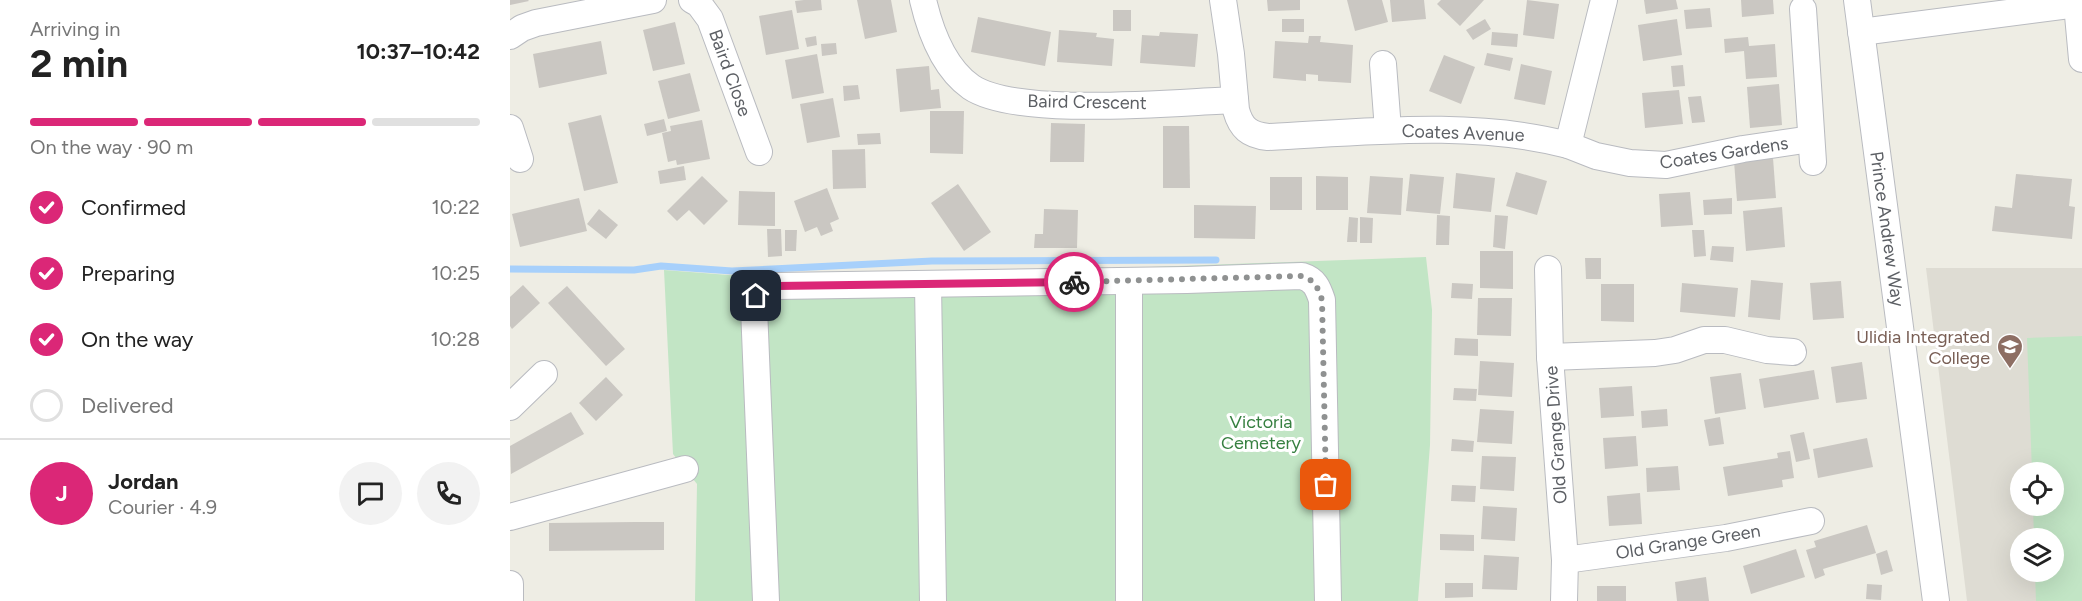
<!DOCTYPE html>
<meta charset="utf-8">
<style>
:root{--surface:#fff;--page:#f2f2f2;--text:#222;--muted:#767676;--line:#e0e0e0;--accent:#db2777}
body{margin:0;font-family:Figtree,sans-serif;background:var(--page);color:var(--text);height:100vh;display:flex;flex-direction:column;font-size:22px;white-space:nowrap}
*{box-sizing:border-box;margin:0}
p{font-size:20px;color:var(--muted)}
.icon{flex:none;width:33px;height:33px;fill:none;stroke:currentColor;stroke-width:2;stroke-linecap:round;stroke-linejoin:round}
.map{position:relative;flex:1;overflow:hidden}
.drawer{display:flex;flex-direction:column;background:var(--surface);width:510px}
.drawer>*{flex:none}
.tools{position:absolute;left:1500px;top:462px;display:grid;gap:12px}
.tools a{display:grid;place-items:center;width:54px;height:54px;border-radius:50%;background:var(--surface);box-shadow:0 6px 24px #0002;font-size:30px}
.pin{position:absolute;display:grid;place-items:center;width:51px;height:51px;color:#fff;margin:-26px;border-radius:12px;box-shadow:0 3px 9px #0006}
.courier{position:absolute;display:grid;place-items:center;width:60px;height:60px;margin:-30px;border:4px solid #db2777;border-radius:50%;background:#fff;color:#222;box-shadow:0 2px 8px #0007}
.head em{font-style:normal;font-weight:700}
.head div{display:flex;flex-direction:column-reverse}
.head{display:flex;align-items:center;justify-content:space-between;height:102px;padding:0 30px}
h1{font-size:39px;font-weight:700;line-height:45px}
.bar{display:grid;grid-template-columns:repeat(4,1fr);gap:9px 6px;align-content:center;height:72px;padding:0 30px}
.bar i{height:8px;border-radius:4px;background:var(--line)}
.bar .selected{background:var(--accent)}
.bar p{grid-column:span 4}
.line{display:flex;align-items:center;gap:15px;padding:0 30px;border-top:2px solid var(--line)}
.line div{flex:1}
.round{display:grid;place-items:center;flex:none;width:63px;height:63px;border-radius:32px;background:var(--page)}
ol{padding:0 30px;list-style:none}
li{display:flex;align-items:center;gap:18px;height:66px}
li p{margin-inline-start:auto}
li .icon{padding:6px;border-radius:50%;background:var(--accent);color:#fff;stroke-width:4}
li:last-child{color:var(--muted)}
li i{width:33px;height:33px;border:3px solid var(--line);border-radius:50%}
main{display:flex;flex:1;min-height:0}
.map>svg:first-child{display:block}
.education{fill:#dedcd3;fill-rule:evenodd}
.green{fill:#c2e5c5}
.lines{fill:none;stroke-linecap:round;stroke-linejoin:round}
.stream{stroke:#a7d0fb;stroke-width:7}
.building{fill:#cac7c2}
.minor-casing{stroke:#b9bbc0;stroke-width:28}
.minor{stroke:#fff;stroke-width:26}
.done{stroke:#8f9191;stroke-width:6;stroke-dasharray:0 10.8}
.route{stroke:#db2777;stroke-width:8}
.labels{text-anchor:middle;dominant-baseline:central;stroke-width:6;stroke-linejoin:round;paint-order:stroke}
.street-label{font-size:18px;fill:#5c5f64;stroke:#fff}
.education-label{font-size:18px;fill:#785e54;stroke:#fff;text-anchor:end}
.park-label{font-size:18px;fill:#378041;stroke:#fff}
</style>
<main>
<section class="drawer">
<div class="head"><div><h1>2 min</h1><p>Arriving in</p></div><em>10:37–10:42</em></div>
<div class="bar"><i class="selected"></i><i class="selected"></i><i class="selected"></i><i></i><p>On the way · 90 m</p></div>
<ol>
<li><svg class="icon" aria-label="check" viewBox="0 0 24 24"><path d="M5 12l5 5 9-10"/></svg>Confirmed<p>10:22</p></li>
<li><svg class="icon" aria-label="check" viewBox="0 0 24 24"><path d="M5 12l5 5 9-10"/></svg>Preparing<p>10:25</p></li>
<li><svg class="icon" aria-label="check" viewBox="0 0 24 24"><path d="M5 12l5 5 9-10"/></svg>On the way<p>10:28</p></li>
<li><i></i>Delivered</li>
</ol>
<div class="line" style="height:108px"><b class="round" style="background:var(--accent);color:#fff">J</b><div><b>Jordan</b><p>Courier · 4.9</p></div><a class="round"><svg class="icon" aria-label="chat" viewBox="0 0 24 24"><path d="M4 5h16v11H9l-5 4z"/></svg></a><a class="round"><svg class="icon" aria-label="phone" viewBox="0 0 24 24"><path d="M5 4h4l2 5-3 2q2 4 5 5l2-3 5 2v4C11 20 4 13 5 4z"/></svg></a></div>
</section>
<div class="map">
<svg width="1572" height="601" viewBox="0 0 1572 601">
<rect width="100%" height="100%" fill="#eeede4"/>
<path class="education" d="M1416 268H1572V601H1457ZM1510 472H1544V506H1510ZM1510 538H1544V572H1510Z"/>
<g class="green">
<polygon points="916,257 922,310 920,445 908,601 185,601 187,484 163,454 154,270 284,280"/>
<polygon points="1572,336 1572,601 1526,601 1525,572 1544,572 1544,538 1524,538 1523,506 1544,506 1544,472 1522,472 1517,338"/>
</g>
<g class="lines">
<polyline class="stream" points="0,269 124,270 151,266 222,271 422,261 706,260"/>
</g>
<g class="building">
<polygon points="0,0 18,0 19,1 0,5"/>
<polygon points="294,0 311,0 312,10 287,13 285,1"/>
<polygon points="347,0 381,0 387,32 355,39"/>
<polygon points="757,0 790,0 790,10 758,11"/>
<polygon points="837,0 872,0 878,22 845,31"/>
<polygon points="880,0 914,0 916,19 882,22"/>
<polygon points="931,0 974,0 950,26 927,4"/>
<polygon points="1017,0 1049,4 1044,39 1013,35"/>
<polygon points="1134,0 1166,0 1168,9 1136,14"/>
<polygon points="1231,0 1263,0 1264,14 1232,17"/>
<polygon points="1200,8 1202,27 1176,29 1174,10"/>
<polygon points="282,10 289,49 256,55 249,16"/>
<rect x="603" y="10" width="18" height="21"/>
<polygon points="468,17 541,32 535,66 461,52"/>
<rect x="772" y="19" width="22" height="13"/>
<polygon points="975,19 981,29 963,40 956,30"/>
<polygon points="1167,19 1172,55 1133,61 1128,25"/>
<polygon points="165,22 175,64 143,71 133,30"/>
<polygon points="549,30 587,33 586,37 604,39 602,66 547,62"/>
<polygon points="650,32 688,34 685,67 630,63 632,35 649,36"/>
<polygon points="982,32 1008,34 1007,47 981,45"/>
<polygon points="306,36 307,45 297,47 295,38"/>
<polygon points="799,36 811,36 810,42 843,45 841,83 808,81 808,75 796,74 796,81 763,78 765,41 798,43"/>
<polygon points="1238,37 1239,46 1265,44 1267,77 1236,79 1234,51 1215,53 1214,39"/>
<polygon points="91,41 97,74 29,88 23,54"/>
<polygon points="326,43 327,54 312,56 311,44"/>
<polygon points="977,53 1003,58 1000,71 974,65"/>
<polygon points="307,54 314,93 282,99 275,60"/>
<polygon points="934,55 965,67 951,104 919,91"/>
<polygon points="1011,64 1042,71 1035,105 1004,99"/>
<polygon points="1173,65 1175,86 1163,87 1161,66"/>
<polygon points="419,66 421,90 429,89 431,108 390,112 386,69"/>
<polygon points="180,73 190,111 158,119 148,81"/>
<polygon points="1269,84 1272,125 1240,128 1237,87"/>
<polygon points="348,85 350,99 334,101 333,86"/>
<polygon points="1169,90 1173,124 1135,128 1132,93"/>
<polygon points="1191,96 1195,122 1182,123 1178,97"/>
<polygon points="323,98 330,137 297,143 290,104"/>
<polygon points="420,111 454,111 453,154 420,153"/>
<polygon points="91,115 108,183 74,191 58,123"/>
<polygon points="154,119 157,131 137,136 134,124"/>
<polygon points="192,120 200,159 167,165 166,160 158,162 152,133 161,131 160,126"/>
<polygon points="541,123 575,124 574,162 540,162"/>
<polygon points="653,126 679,126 680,188 653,188"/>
<polygon points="370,133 371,144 348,145 347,134"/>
<polygon points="355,149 356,188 323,189 322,150"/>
<polygon points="1263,158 1266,198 1227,201 1224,161"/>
<polygon points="174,166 176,180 150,184 148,171"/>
<polygon points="1006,172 1037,181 1027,215 996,206"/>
<polygon points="946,173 985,178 981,212 943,208"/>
<polygon points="900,174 934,177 930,214 896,211"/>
<polygon points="1506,174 1562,179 1559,206 1565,207 1562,239 1482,231 1485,206 1502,208"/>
<polygon points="192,176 218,201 194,225 179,210 167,221 157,211"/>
<polygon points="806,176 838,177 838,210 806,210"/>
<polygon points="860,176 893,178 891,215 857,213"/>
<rect x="760" y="177" width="32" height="33"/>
<polygon points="448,184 481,232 454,251 421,203"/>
<polygon points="317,188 329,219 320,223 323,231 311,236 307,227 295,232 284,201"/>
<polygon points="229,191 265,192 265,226 228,225"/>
<polygon points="1180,192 1183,225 1151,227 1149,194"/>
<polygon points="69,198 77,231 10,247 2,214"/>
<polygon points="1222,198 1222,214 1194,215 1193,200"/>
<polygon points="684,205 746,206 745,239 684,238"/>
<polygon points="1272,207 1275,247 1236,251 1233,211"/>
<polygon points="89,209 108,225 96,239 77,224"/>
<polygon points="534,209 568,210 567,248 524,248 525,234 533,234"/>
<polygon points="927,215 940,216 939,245 926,245"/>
<polygon points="985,215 998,216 995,249 983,247"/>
<polygon points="839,217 848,218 847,242 837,242"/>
<polygon points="850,217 863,218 862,243 850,243"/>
<polygon points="257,229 271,229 272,256 258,257"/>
<polygon points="275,230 287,230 286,251 275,251"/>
<polygon points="1182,230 1194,230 1196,256 1184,257"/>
<polygon points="1202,246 1224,247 1223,262 1200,260"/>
<polygon points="970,251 1003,251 1003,289 970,288"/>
<polygon points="1075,258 1091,258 1091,279 1076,279"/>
<polygon points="1241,280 1273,283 1270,320 1238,317"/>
<polygon points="1331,281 1334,318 1303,320 1300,283"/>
<polygon points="942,283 963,284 962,299 941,298"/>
<polygon points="1172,283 1228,288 1225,317 1170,312"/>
<polygon points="1091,284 1124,284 1124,322 1091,321"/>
<polygon points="13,285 30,303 2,329 0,326 0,297"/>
<polygon points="57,286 115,349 96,366 38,303"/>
<polygon points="968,298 1002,298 1001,336 967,335"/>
<polygon points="945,338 968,339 968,356 944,355"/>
<polygon points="970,361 1004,363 1002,397 968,395"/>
<polygon points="1352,362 1357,399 1326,403 1321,367"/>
<polygon points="1304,370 1309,399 1254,408 1249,379"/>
<polygon points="1231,373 1236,409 1205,414 1200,377"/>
<polygon points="96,377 113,395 86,421 69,403"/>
<polygon points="1122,386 1124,416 1091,418 1089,388"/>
<polygon points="944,388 967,389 966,401 943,400"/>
<polygon points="970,409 1004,411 1002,444 967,442"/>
<polygon points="1157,409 1158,426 1132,428 1131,411"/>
<polygon points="61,412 74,434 1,474 0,446"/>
<polygon points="1210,417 1214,444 1199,446 1194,420"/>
<polygon points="1294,432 1300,459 1286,462 1280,435"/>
<polygon points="1126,436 1128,466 1095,469 1093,438"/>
<polygon points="1357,438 1363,467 1308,478 1303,449"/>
<polygon points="942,439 964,441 963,452 941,451"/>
<polygon points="1280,451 1284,478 1272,480 1273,487 1218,496 1213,467 1268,458 1267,453"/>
<polygon points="972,456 1006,457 1004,491 970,489"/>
<polygon points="1168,466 1170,490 1137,492 1136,468"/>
<polygon points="942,485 966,486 965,502 941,501"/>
<polygon points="1130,493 1132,524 1099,526 1097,496"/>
<polygon points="973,506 1007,508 1005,541 971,539"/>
<polygon points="125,522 154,522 154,550 39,551 39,523"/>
<polygon points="1357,525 1366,553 1313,569 1315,575 1305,579 1296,550 1306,547 1304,541"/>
<polygon points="930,534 964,535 964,551 930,550"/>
<polygon points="1286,549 1295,577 1241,594 1233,566"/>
<polygon points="1377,550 1383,571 1371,575 1366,554"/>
<polygon points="974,555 1009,557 1007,590 972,589"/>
<polygon points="1196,577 1199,601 1167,601 1165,582"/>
<polygon points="935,583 963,583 963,597 935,598"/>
<polygon points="1357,584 1372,585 1371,600 1356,599"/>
<rect x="1087" y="586" width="29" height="15"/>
</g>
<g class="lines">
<defs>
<g id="minor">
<polyline points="182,0 189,4 200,19 249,152"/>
<path d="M413 0C420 30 434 68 461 87 507 118 666 102 725 100"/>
<path d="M713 0 721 54 726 110C731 128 739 135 758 137 855 132 963 120 1058 145L1094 0"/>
<polyline points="1347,0 1426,601"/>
<polyline points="1567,4 1572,59"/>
<polyline points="1293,9 1303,162"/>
<polyline points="1351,32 1567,4 1566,0"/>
<polyline points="0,36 12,28 26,23 143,0"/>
<polyline points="873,64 878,130"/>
<polyline points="0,128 10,159"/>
<polyline points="1058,145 1086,156 1120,163 1156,165 1233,149 1301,139"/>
<polyline points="1038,269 1040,357 1055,560 1054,601"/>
<polyline points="418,284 423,601"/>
<polyline points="1040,357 1145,353 1165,350 1194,340 1215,340 1257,350 1283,352"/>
<polyline points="0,407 34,374"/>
<polyline points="0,517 175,469"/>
<polyline points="1055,560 1216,538 1301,521"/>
<polyline points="0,584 0,601"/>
<path d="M256 601 244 308 246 296 254 288 266 286 677 280 792 276C805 280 808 288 812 300L818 601"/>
<polyline points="619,601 619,281"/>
</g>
</defs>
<use href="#minor" class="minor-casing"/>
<use href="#minor" class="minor"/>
</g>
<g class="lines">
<path class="done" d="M564 282 792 276C805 280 808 288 812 300L816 485"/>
<polyline class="route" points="246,296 254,288 266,286 564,282"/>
</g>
<defs>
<symbol id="university-pin" viewBox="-11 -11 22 30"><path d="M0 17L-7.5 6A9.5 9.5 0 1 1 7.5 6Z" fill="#8d6e63" stroke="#fff"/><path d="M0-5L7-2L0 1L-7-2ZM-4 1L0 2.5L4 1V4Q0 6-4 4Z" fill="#fff"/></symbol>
</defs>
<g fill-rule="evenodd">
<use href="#university-pin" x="1485" y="332" width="30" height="40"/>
</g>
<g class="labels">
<g class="street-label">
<text transform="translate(220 73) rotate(70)">Baird Close</text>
<text transform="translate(577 102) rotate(1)">Baird Crescent</text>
<text transform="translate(953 133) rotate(2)">Coates Avenue</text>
<text transform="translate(1214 153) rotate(-9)">Coates Gardens</text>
<text transform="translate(1377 229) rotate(82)">Prince Andrew Way</text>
<text transform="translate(1046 435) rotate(-94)">Old Grange Drive</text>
<text transform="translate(1178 542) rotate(-9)">Old Grange Green</text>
</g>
<g class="education-label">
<text x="1480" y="337">Ulidia Integrated<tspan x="1480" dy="21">College</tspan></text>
</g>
<g class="park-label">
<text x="751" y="422">Victoria<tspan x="751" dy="21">Cemetery</tspan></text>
</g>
</g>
</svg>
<div class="tools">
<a><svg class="icon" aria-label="locate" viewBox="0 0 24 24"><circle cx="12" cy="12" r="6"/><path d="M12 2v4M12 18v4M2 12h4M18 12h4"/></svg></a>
<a><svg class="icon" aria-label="layers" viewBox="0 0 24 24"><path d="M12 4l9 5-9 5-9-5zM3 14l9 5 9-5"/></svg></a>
</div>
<div class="pin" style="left:816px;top:485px;background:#ea580c"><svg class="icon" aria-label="bag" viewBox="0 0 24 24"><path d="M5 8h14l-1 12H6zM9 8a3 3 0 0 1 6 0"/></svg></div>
<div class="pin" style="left:246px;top:296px;background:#1f2937"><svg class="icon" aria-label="home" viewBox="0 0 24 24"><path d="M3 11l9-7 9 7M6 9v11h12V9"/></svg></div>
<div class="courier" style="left:564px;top:282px"><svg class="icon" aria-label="bike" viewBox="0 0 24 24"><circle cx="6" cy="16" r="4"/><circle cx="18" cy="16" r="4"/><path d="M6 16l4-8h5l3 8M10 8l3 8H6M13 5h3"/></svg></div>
</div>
</main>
